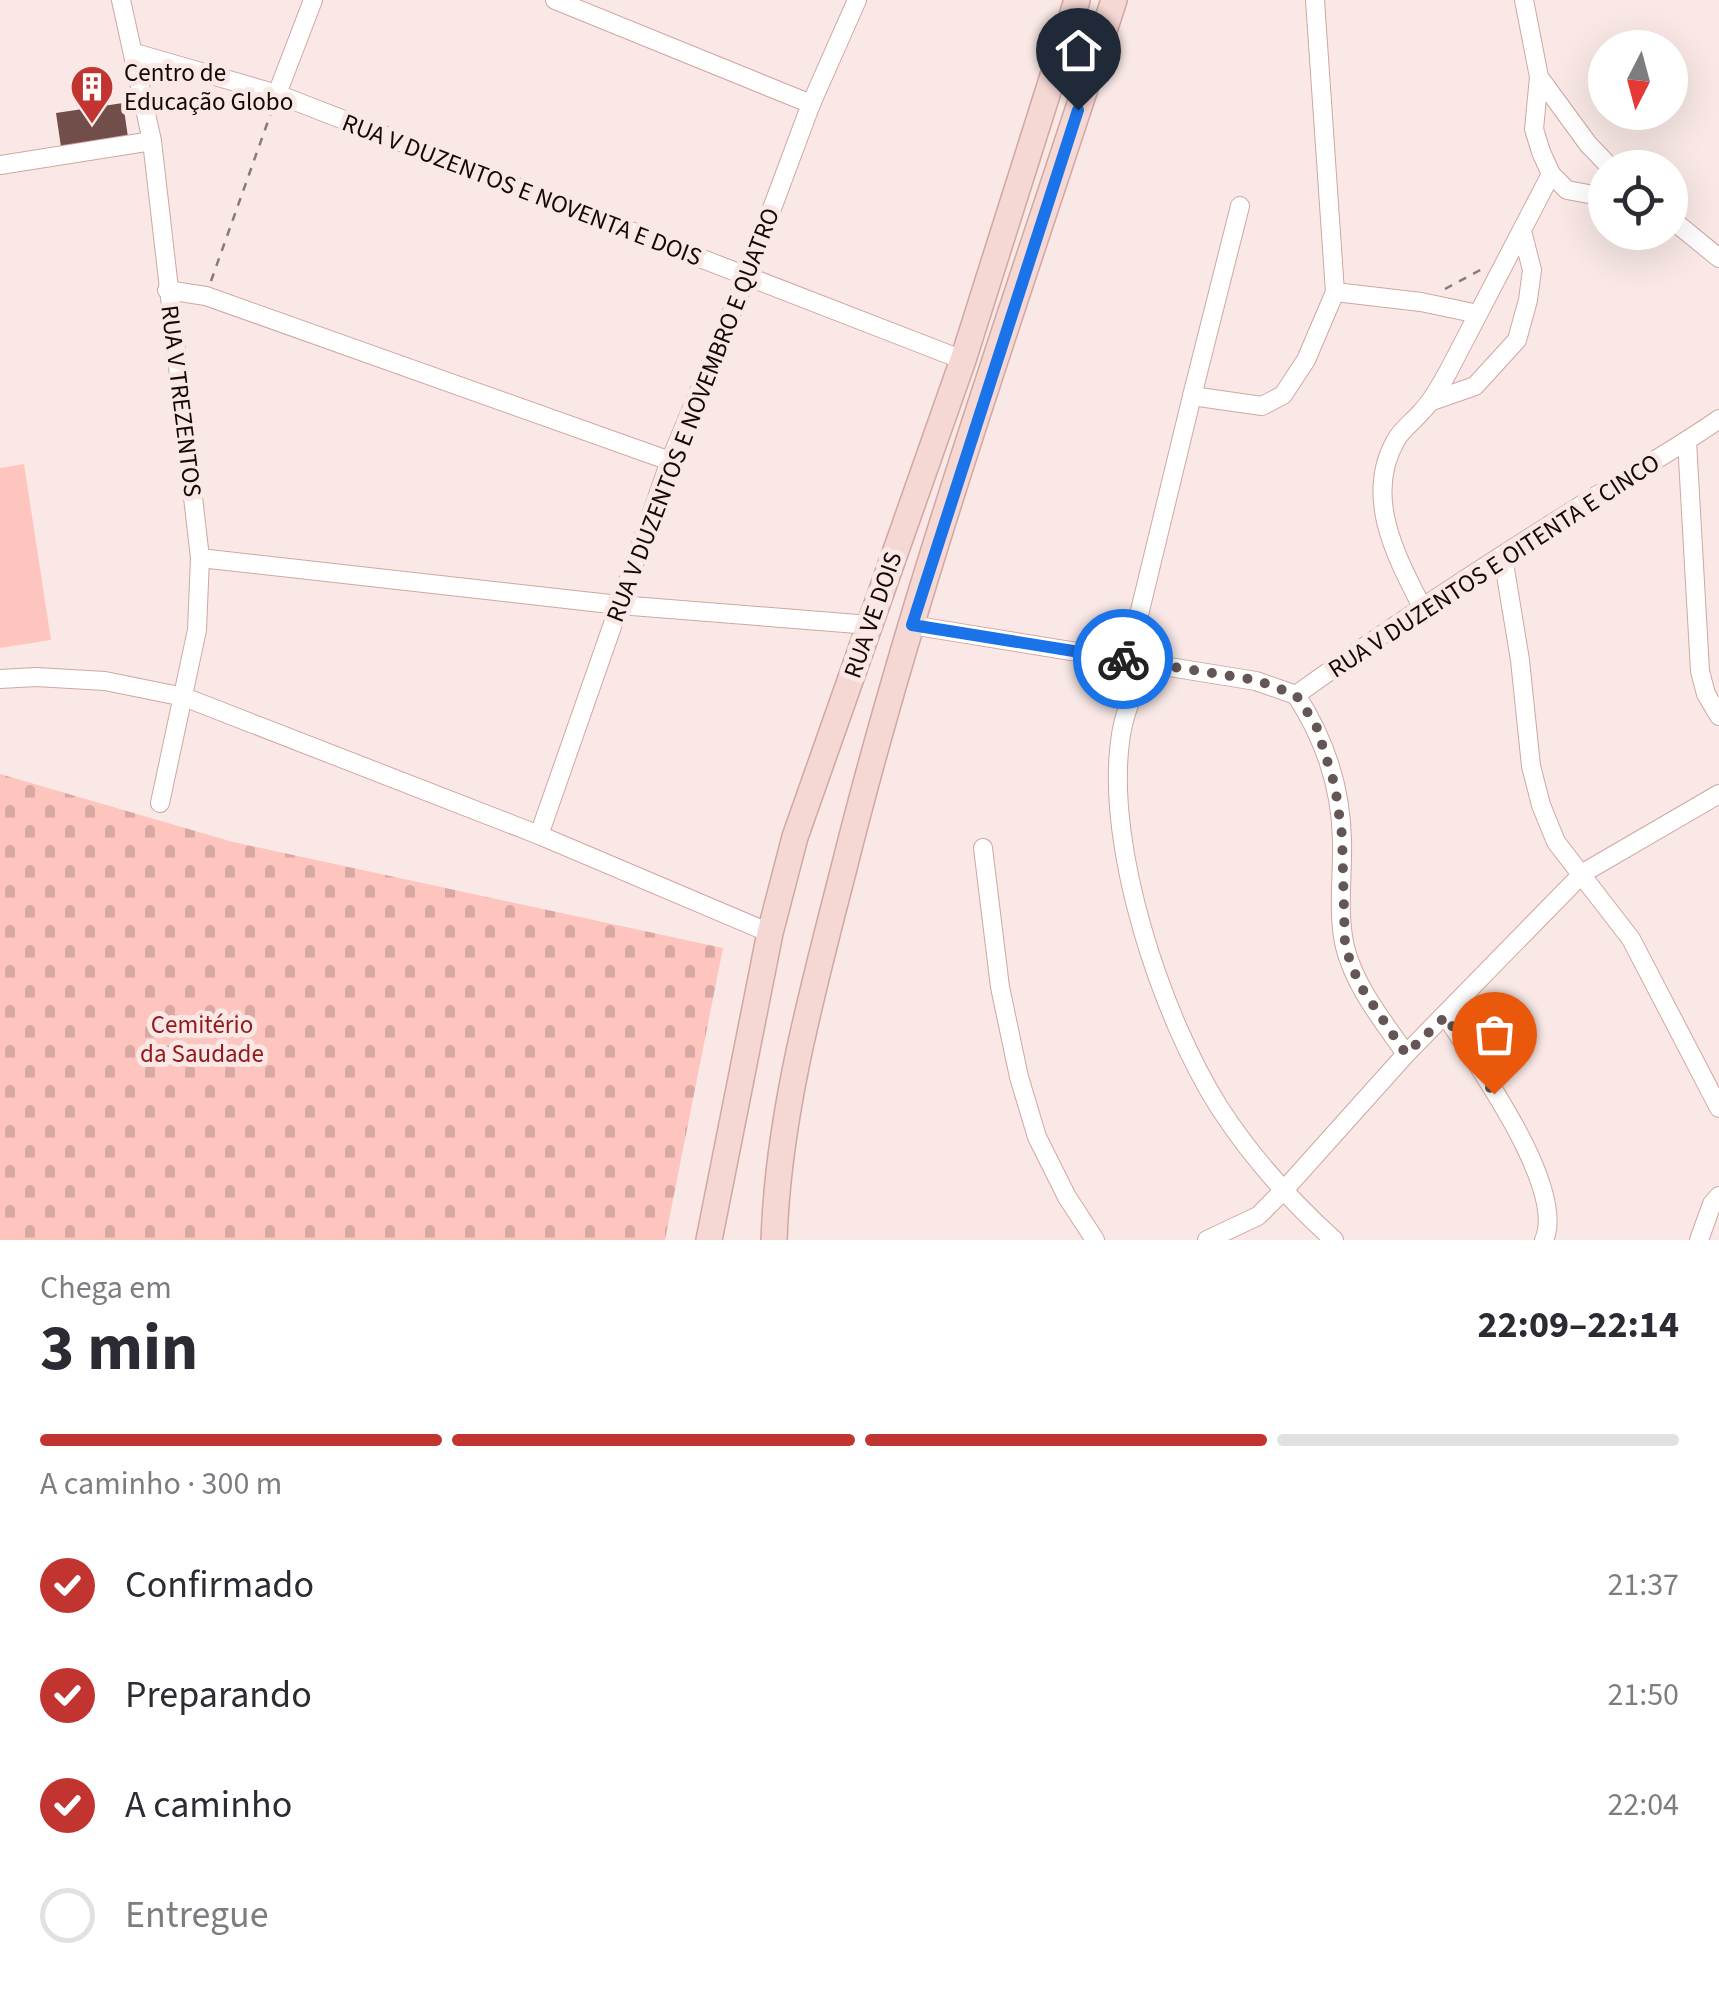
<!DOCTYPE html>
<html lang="pt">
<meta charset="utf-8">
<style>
:root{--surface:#fff;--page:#f7f7f7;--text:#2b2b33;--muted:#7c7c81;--line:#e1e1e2;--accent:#c23430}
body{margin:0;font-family:"Source Sans 3",sans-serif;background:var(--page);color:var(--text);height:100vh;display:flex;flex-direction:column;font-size:38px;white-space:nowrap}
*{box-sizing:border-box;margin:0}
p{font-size:32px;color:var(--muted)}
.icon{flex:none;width:55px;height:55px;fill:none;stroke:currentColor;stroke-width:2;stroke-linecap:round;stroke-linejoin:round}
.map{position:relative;height:1240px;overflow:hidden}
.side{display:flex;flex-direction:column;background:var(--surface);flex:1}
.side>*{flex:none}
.needle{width:65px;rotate:186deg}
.controls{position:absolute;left:1588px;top:30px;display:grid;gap:20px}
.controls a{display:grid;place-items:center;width:100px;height:100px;border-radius:50%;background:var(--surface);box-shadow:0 10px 40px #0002;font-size:50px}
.pin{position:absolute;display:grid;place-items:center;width:85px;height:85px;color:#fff;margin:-102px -42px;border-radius:50% 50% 50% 0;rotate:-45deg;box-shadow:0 0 10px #0007}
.pin .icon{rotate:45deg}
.courier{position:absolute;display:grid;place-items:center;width:100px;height:100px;margin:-50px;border:8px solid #1a73e8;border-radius:50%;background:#fff;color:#222;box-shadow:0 2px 12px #0007}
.headline em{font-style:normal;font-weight:700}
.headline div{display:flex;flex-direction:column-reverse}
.headline{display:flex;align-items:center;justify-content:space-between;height:170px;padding:0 40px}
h1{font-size:65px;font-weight:700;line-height:75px}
.bar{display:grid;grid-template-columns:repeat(4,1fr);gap:15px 10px;align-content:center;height:120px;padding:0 40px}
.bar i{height:12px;border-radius:8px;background:var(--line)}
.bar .selected{background:var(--accent)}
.bar p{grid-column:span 4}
ol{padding:0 40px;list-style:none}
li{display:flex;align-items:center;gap:30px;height:110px}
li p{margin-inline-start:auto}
li .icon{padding:10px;border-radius:50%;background:var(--accent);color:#fff;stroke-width:4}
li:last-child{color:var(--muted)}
li i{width:55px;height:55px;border:5px solid var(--line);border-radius:50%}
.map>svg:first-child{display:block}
.grass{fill:#fdc5be}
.cemetery{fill:url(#cemetery-stones)}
.building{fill:#714e4a}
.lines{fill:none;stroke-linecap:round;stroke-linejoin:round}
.minor-casing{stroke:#d0a7a2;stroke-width:20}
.secondary-casing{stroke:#d0a7a2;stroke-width:28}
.path{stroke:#897a78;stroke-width:2.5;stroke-dasharray:8 8;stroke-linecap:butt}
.minor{stroke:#fff;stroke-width:18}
.secondary{stroke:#f5d7d4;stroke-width:25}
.done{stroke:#645654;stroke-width:10;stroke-dasharray:0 18}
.route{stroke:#1a73e8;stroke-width:12}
.labels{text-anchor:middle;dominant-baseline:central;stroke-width:10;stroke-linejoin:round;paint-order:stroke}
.poi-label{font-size:25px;fill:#140706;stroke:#f9e8e5;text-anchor:start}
.street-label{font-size:25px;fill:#140706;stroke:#f9e8e5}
.park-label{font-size:25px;fill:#93191a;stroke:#f9e8e5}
</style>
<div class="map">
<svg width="1719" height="1240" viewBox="0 0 1719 1240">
<defs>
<pattern id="cemetery-stones" width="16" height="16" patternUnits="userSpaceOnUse" patternTransform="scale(2.5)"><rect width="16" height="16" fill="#fdc5be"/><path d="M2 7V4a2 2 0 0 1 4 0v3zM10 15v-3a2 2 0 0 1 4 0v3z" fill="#d8a8a2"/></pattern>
</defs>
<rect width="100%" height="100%" fill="#f9e8e5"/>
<polygon class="grass" points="24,464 51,640 0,648 0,468"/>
<polygon class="cemetery" points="0,774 233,842 723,948 665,1240 0,1240"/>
<polygon class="building" points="123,103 128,137 61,147 56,113"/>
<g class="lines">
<defs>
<g id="minor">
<polyline points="121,0 152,141 200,558 197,630 160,803"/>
<polyline points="555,0 811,104"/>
<polyline points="1524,0 1539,77 1534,129 1541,152 1551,174 1567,190 1605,197"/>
<polyline points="135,53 277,94 963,360"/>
<polyline points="1539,77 1588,144 1611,168"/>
<polyline points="277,94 313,0"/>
<polyline points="0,165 152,141"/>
<polyline points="1670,218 1719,258"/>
<polyline points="167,290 206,296 670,461"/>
<polyline points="1335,292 1421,302 1478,314"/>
<polyline points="1192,396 1240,206"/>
<polyline points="1432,401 1475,386 1517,340 1528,300 1532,270 1522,231"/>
<polyline points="1687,441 1700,671 1706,694 1719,716"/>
<polyline points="1503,557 1520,660 1531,766 1541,805 1556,842 1631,939 1719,1108"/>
<polyline points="200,558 619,605 870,625"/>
<path d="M1423 609C1397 558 1363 497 1396 440 1402 429 1414 421 1422 411 1433 400 1440 386 1448 372L1551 174"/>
<polyline points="911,625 1256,681 1296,695"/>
<polyline points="1128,660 1192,396 1262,406 1283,395 1306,360 1335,292 1315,0"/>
<path d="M1147 663C1135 689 1123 713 1120 742 1106 849 1162 1017 1219 1107 1250 1155 1292 1202 1334 1240"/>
<polyline points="0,679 36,677 105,681 184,697 539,835 770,933"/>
<path d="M1296 695C1393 625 1495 559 1596 496 1638 470 1679 447 1719 419"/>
<path d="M1296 695C1324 738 1341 788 1342 840 1343 875 1337 913 1345 947 1355 987 1383 1021 1406 1054"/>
<polyline points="539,835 670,461 746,278 811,104 857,0"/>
<polyline points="983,848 1000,987 1019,1077 1037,1137 1067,1197 1095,1240"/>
<path d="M1446 1016C1475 1062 1567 1188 1544 1240"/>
<polyline points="1207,1240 1258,1216 1285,1189 1406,1054 1583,873 1719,794"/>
<polyline points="1699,1240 1712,1204 1719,1196"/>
</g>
<g id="secondary">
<polyline points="709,1240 770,933 795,837 963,360 1077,0"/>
<path d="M774 1240C778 1115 813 989 844 868 917 575 1021 288 1114 0"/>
</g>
</defs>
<use href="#minor" class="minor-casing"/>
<use href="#secondary" class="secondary-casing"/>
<g class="path">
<polyline points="211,281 272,110"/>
<polyline points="1445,289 1482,269"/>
</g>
<use href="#minor" class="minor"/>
<use href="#secondary" class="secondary"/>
</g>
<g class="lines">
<polyline class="done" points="1123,659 1256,680 1296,695 1316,725 1335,786 1342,835 1345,947 1359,984 1406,1054 1446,1016 1494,1094"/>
<polyline class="route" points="1078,110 912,625 1123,659"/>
</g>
<defs>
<symbol id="building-pin" viewBox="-11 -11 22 30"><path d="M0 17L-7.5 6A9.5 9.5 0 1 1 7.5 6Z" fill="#c23430" stroke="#f9e8e5"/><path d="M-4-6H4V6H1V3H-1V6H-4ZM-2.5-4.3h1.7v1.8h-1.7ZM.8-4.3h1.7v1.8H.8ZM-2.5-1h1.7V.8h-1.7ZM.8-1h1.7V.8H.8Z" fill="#fff"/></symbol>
</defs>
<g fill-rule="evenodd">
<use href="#building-pin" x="67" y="62" width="50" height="68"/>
</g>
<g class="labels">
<g class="poi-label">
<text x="124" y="73">Centro de<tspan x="124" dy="29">Educação Globo</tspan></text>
</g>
<g class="street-label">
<text transform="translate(522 190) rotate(21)">RUA V DUZENTOS E NOVENTA E DOIS</text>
<text transform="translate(181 401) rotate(83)">RUA V TREZENTOS</text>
<text transform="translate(693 415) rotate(-69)">RUA V DUZENTOS E NOVEMBRO E QUATRO</text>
<text transform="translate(1494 566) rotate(-33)">RUA V DUZENTOS E OITENTA E CINCO</text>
<text transform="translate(873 615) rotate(-71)">RUA VE DOIS</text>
</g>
<g class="park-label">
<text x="202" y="1025">Cemitério<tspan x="202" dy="29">da Saudade</tspan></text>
</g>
</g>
</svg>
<div class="controls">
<a><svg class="needle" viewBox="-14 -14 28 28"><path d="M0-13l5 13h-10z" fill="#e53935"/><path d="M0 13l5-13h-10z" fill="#7c7c81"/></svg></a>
<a><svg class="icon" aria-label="locate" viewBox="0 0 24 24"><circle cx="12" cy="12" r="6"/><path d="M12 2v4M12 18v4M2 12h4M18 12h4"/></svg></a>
</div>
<div class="pin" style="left:1494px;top:1094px;background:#ea580c"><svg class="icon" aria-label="bag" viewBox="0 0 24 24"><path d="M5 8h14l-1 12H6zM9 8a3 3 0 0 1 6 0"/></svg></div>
<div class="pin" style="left:1078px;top:110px;background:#1f2937"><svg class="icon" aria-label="home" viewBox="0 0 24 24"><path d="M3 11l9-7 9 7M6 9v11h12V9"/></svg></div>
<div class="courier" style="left:1123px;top:659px"><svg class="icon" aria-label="bike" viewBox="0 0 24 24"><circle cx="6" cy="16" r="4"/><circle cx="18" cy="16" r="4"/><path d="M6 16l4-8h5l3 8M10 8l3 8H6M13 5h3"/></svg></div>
</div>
<section class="side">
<div class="headline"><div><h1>3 min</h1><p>Chega em</p></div><em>22:09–22:14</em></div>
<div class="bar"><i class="selected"></i><i class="selected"></i><i class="selected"></i><i></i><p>A caminho · 300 m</p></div>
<ol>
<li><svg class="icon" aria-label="check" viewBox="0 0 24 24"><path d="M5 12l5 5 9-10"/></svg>Confirmado<p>21:37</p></li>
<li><svg class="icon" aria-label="check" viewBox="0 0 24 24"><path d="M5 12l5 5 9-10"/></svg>Preparando<p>21:50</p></li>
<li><svg class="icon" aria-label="check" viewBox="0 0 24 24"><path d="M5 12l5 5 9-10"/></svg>A caminho<p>22:04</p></li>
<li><i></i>Entregue</li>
</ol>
</section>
